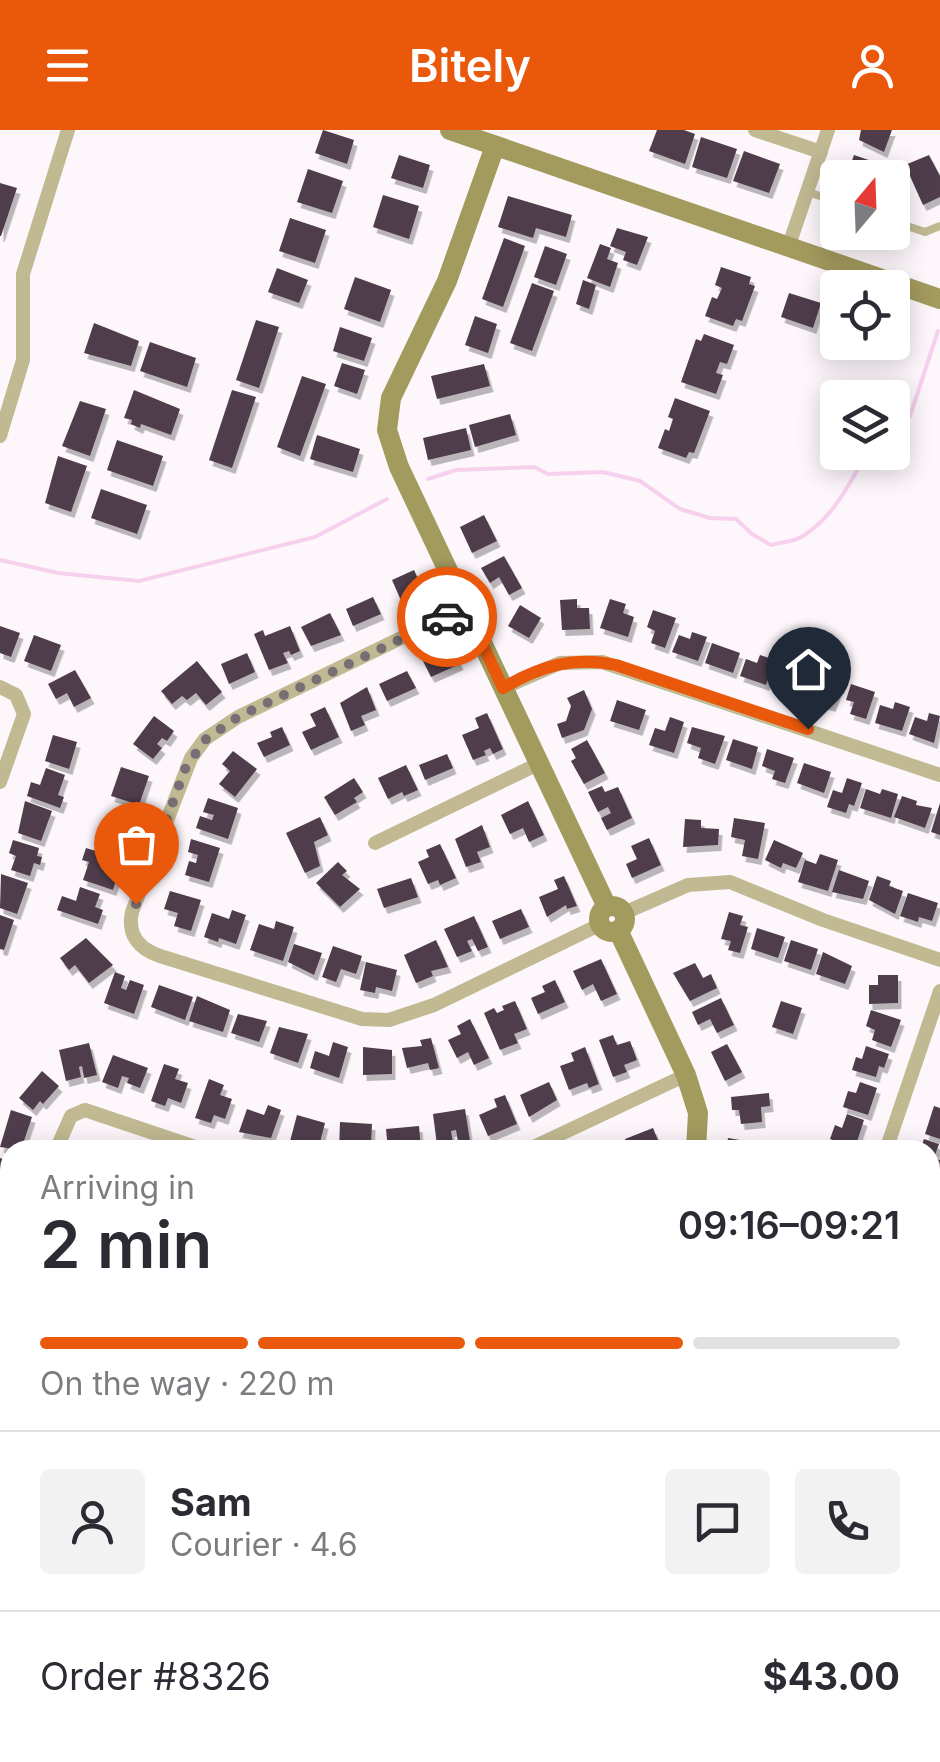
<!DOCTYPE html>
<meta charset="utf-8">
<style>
:root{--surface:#fff;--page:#f2f2f3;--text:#2b2b33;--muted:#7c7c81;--line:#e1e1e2;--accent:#ea580c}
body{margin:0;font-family:Inter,sans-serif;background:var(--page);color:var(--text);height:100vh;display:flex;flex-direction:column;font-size:38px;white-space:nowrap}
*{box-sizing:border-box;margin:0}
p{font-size:32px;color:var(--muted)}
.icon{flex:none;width:55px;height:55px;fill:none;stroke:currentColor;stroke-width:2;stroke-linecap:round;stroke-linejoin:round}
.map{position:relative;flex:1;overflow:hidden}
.panel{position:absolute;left:0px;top:1010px;width:940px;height:622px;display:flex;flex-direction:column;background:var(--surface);border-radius:30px 30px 0 0;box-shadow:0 5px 25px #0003}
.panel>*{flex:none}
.needle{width:65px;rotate:19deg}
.controls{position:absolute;left:820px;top:30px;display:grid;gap:20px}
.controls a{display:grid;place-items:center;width:90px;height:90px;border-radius:10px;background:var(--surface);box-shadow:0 5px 25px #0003;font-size:50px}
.pin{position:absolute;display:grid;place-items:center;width:85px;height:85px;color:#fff;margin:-102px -42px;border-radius:50% 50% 50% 0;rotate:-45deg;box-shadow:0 0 10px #0007}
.pin .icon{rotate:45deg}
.courier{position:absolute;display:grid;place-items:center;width:100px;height:100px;margin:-50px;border:8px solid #ea580c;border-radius:50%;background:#fff;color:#222;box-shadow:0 2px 12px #0007}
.overview em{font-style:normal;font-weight:600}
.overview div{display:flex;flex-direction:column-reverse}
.overview{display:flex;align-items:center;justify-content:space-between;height:170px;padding:0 40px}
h1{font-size:65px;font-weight:600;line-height:75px}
.bar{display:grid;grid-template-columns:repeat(4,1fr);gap:15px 10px;align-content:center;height:120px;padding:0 40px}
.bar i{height:12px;border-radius:8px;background:var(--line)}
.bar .selected{background:var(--accent)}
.bar p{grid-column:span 4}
.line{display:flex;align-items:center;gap:25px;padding:0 40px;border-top:2px solid var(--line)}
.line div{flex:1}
.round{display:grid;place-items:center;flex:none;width:105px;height:105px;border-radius:10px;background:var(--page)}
header{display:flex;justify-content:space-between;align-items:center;height:130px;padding:0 40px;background:var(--accent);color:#fff;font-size:45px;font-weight:600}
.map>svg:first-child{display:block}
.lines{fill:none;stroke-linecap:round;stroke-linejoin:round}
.stream{stroke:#f7d0ee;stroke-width:4}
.building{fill:#503c4b;filter:url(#shadow)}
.lane{stroke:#c0b992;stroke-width:8}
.street{stroke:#c0b992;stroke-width:14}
.secondary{stroke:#a39a5e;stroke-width:20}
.done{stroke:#776f75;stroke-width:10;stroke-dasharray:0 18}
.route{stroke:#ea580c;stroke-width:12}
</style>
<header><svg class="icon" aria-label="menu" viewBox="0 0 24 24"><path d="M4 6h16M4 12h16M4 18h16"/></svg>Bitely<svg class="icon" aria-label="person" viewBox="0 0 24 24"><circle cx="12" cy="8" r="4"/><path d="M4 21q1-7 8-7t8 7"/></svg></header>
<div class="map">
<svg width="940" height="1632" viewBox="0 0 940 1632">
<defs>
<filter id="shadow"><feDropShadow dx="3.5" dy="6" stdDeviation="0" flood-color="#0004"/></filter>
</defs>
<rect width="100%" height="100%" fill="#fdf7fb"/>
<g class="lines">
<g class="stream">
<polyline points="892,303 902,298 910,286 938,201"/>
<path d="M428 349 456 340 534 337 548 344 603 342 640 351 680 379 710 388 736 389 752 404 771 415C781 412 794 412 803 406 835 386 849 353 868 322"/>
<polyline points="0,430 58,443 139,451 315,407 387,369"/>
<polyline points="0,1601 10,1604"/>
<polyline points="63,1622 88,1632"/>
</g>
</g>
<g class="building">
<polygon points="323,0 354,10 347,34 315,23"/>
<polygon points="657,0 684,0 695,4 685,34 649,21"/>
<polygon points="861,0 892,0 884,22 859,10"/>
<polygon points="701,7 737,19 727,48 692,37"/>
<polygon points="744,21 780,34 769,63 733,51"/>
<polygon points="399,25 430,35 423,58 391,48"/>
<polygon points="854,25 895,39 892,48 846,48"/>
<polygon points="929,25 940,46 940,67 923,75 905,35"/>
<polygon points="308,39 343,51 332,83 297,72"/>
<polygon points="0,53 17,58 1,106 0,106"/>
<polygon points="383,65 419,76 409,109 373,97"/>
<polygon points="508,66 572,85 566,107 536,98 533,108 498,97"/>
<polygon points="290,88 326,100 315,133 279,121"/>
<polygon points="617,98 648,107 637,135 623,130 626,122 610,116"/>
<polygon points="504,108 525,116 503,177 482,169"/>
<polygon points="600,114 611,118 607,129 618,133 610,157 587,148"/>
<polygon points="545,116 567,124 556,155 534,147"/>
<polygon points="721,137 751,147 749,154 755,156 742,191 736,189 733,196 705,186 712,167 717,169 722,158 715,155"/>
<polygon points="277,138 308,150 299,173 268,162"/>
<polygon points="355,147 391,160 380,192 344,179"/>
<polygon points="583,150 596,155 589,179 576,174"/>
<polygon points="532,153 554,161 532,221 510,213"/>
<polygon points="789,163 821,173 813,198 781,187"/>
<polygon points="475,186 497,194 488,223 465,215"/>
<polygon points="256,190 279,197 259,258 236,250"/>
<polygon points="94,193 139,211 131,236 84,223"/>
<polygon points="340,197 372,208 364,231 333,221"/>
<polygon points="704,204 734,215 727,234 720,232 716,243 723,245 716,264 681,252 696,209 701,211"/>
<polygon points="150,212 196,228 187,257 140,241"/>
<polygon points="342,233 365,240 357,264 334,256"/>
<polygon points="484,234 490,256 437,269 431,246"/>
<polygon points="302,246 326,254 300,326 277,317"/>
<polygon points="134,260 180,279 171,305 141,294 140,298 131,294 132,290 124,288"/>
<polygon points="232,260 256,267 232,338 209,330"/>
<polygon points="675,268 710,281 694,323 689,322 686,328 658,318 665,299 669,301 673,289 668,287"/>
<polygon points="80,271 106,279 90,326 62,316"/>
<polygon points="510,284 516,305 475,317 469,295"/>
<polygon points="466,298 471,320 428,330 423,308"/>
<polygon points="317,305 360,319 353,342 310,329"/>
<polygon points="117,310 163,326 153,356 107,340"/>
<polygon points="58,326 87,336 71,382 45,373"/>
<polygon points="101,359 147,375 137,404 91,388"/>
<polygon points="484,385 497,411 472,423 460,397"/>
<polygon points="504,426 522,458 509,465 499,447 490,453 481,438"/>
<polygon points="414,440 420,453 415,461 418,468 403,475 392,450"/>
<polygon points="373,467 381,484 353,496 346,479"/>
<polygon points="577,469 577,478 589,478 590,499 562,500 560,470"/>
<polygon points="610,469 626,474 623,483 634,487 628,507 600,498"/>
<polygon points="520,475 541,488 529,508 508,496"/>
<polygon points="653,480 676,488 665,518 651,513 655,501 647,497"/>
<polygon points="330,483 341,505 311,516 301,497"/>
<polygon points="0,496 20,503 11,527 0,523"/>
<polygon points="290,496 300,521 291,525 289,521 283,523 288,533 269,540 254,504 263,500 265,506"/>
<polygon points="692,502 707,507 698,531 672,522 679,505 690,509"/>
<polygon points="34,505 61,515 51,541 24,531"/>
<polygon points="712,513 740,523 733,543 705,533"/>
<polygon points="442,519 444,523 453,519 460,534 431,547 422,529"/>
<polygon points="247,523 255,542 229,554 221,534"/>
<polygon points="760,525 775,530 766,555 740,546 746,529 757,533"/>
<polygon points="197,531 222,562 206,575 196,563 187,570 182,566 172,574 161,561"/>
<polygon points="796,535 809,539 799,567 773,558 780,537 793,542"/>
<polygon points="75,540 91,568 74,577 67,563 56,569 48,554"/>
<polygon points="407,541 416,558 387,571 379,554"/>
<polygon points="815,547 840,556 832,576 808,568"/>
<polygon points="851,554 875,562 866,589 850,584 854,572 846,570"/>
<polygon points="367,557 376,580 361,586 365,595 351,601 340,573"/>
<polygon points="584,560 592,579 584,600 562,608 557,594 566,591 571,576 567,568"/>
<polygon points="617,570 646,580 639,600 610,591"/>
<polygon points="895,572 910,577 902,601 875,593 880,575 893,579"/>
<polygon points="325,577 339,607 311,620 302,602 316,596 310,584"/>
<polygon points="487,583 503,619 493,624 490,618 484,621 486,625 473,630 462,605 479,598 475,588"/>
<polygon points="929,583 940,586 934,613 909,604 915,587 927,591"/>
<polygon points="154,586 174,601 167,611 162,608 157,614 162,618 153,629 133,614"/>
<polygon points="670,587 684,592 674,623 649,615 655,598 665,601"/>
<polygon points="282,597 290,615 264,627 257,613 272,607 270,602"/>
<polygon points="692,597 725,606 715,634 698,628 701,618 687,613"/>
<polygon points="53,605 77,612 69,639 45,631"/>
<polygon points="733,609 758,617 752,639 726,630"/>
<polygon points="587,610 605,643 584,654 571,631 576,628 571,619"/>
<polygon points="767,619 794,628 785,653 772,649 775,641 762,636"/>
<polygon points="233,621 257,639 235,667 219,654 230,641 222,634"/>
<polygon points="447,624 453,638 425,650 419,635"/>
<polygon points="804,633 831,642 824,663 797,653"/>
<polygon points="406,635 418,660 404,666 402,662 388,669 378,648"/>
<polygon points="121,637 149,646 139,675 111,666"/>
<polygon points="46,638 65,645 58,665 64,667 60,678 27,666 31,652 40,655"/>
<polygon points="354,648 363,662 354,668 357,672 335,685 324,667"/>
<polygon points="847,648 862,653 854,676 849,674 846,683 827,677 833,660 842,663"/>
<polygon points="602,656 605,662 618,657 632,688 607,700 601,688 611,683 608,677 598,682 588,662"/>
<polygon points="866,659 880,664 882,659 898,664 891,688 860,678"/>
<polygon points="902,666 917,671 916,675 932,678 925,698 894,687"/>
<polygon points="208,668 238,678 228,709 196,698 200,686 212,690 214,685 203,682"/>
<polygon points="25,671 52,681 41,711 18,703"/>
<polygon points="528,671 544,705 529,712 523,698 510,704 501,685"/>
<polygon points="940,673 940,705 931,702"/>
<polygon points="112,681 132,687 126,718 102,711"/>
<polygon points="320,687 328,705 314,712 320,736 305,743 286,703"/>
<polygon points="734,688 765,693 758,729 742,726 745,710 731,707"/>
<polygon points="685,689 701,690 701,698 719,699 718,715 683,717"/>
<polygon points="482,695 490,717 477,722 481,732 466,737 455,709"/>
<polygon points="649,708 661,735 632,748 626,734 637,729 631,716"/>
<polygon points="191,709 220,718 209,752 185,745 189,731 196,733 198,725 188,722"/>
<polygon points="13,710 39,718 37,726 42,727 40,735 34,733 30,746 11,740 16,726 9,723"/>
<polygon points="774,710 803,723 796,738 783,733 781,738 765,730"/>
<polygon points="440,714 456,748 440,755 438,750 428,754 418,732 429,727 426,720"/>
<polygon points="86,718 112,726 107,741 118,744 113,760 83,750 89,732 82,730"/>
<polygon points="820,724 838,730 828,761 798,752 805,730 816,734"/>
<polygon points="338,732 347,741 342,745 360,759 340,777 316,753"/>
<polygon points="839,740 869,751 863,769 832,762"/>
<polygon points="1,744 28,753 17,784 0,778"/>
<polygon points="564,746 577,776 567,779 566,775 547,787 539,767 558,759 554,750"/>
<polygon points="877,746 891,751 889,756 903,761 895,784 869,770"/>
<polygon points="411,748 418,767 384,778 377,759"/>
<polygon points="80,757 100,764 95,777 103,780 98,794 57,780 62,766 76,771"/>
<polygon points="170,761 201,770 191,801 174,796 178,783 164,779"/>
<polygon points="908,763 938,773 932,791 919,787 918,792 900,786"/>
<polygon points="521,779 529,797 500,809 492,791"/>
<polygon points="232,780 246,785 236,814 219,808 218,812 204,807 212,783 229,789"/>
<polygon points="729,782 743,786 740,795 748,797 740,823 728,820 731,811 721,809"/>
<polygon points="0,785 14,790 4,820 0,819"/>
<polygon points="474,786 488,817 478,821 472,809 467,811 472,821 457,827 444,799"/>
<polygon points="276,791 294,797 283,831 250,820 259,794 274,799"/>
<polygon points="757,798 785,807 778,828 751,819"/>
<polygon points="86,808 113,835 89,853 75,835 69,840 60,828"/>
<polygon points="436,810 448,837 431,841 433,846 416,853 404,825"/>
<polygon points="791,810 818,819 811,840 784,831"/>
<polygon points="294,814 322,823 314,845 288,832"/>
<polygon points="333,816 362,826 356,844 341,839 336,852 322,847"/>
<polygon points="823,822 852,836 845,854 816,844"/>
<polygon points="601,829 617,864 601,871 593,854 582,860 573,841"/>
<polygon points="366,832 397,840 392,861 376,857 375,863 360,860"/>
<polygon points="695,833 703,848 711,844 717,858 690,871 673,843"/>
<polygon points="115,842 125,846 121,858 126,860 130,850 144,855 134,884 104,873"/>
<polygon points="878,845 898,845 898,873 869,874 869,855 878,855"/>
<polygon points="555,850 565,872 538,884 531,868 545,862 542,856"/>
<polygon points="159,855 193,867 185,890 151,877"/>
<polygon points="197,866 230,880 223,902 189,891"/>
<polygon points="721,868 734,895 717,903 710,889 698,895 692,882"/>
<polygon points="515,871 527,899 514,904 518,913 500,920 484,883 494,878 497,883 504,880 502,876"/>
<polygon points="781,871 802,878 793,904 772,897"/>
<polygon points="871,880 901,890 891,917 872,910 875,900 866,896"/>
<polygon points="238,884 267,891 259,912 231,903"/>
<polygon points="470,889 489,928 474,935 468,922 457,928 448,910 461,904 457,896"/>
<polygon points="279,897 308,904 298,933 270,923"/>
<polygon points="613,905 617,915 630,911 637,930 624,935 627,942 613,947 599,910"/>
<polygon points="431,908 439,938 430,940 428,933 407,938 402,918 422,916 420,910"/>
<polygon points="333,912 348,917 339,948 310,938 315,921 329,926"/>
<polygon points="89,913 97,945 84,948 82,936 79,937 81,947 66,951 59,920"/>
<polygon points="727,914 742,942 725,951 711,922"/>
<polygon points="866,916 889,924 884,938 879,936 876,947 852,940 856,927 862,929"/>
<polygon points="363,917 392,920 392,944 363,945"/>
<polygon points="585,917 599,954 589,958 587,953 569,960 560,936 574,931 571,923"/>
<polygon points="113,925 148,938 140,958 127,953 129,948 122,946 118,958 102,952"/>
<polygon points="164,934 179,939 175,949 188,953 181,973 168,968 165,976 151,971"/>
<polygon points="42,941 59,956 43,974 40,971 33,980 19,968"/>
<polygon points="209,949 224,955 220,965 232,969 225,989 214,985 211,993 195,988"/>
<polygon points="549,952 557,970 529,987 520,965"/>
<polygon points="860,952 877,958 868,985 843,977 848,961 856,963"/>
<polygon points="769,963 770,976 761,977 762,992 741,994 739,980 732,980 731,967"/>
<polygon points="505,965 517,994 488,1006 479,985 497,977 494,969"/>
<polygon points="268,975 281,980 271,1008 239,1002 247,979 264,985"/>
<polygon points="934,976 940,978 940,1009 925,1004"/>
<polygon points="465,979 470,1011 458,1012 456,1000 451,1001 453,1013 437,1015 433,984"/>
<polygon points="11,980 32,987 21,1020 0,1017"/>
<polygon points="847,984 864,990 855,1018 830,1009 835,995 842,998"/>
<polygon points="297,985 325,993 318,1020 289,1015"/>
<polygon points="340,992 372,994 371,1013 354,1012 354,1020 339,1020"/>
<polygon points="419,996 421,1019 388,1020 386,999"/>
<polygon points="653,998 662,1020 630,1020 625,1009"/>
<polygon points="728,1008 757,1013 756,1020 726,1020"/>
<polygon points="924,1009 939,1014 934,1028 940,1030 938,1048 930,1045 930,1020 920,1020"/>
<polygon points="82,1010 93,1013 91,1020 78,1020"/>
<polygon points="0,1028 10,1031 7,1063 0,1061"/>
<polygon points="930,1052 940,1055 931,1082 930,1082"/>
<polygon points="939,1211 940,1213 940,1252 930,1229 930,1214"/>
<polygon points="5,1251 10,1253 7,1286 0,1283 0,1265"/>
<polygon points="930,1258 940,1261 937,1275 930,1272"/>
<polygon points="930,1297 940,1300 940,1316 934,1328 930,1327"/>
<polygon points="2,1445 10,1447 7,1479 0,1477"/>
<polygon points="934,1522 940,1524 940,1542 930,1538"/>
<polygon points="3,1548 10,1550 10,1581 0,1578"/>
<polygon points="933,1551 940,1553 940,1584 930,1581"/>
<polygon points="930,1588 940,1591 940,1625 930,1621"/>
<polygon points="351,1622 366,1622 363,1632 350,1627"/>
<polygon points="380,1622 408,1622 416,1625 414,1632 377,1632"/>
<polygon points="446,1622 460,1626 458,1632 442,1632"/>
<polygon points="521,1622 549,1622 546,1632"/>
<polygon points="563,1622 596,1622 592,1632 573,1632 561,1628"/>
<polygon points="613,1622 648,1622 648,1631 613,1632"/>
<polygon points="798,1622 832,1622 828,1632 810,1632 796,1626"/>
</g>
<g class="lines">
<g class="lane">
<polyline points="808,62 838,72"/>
<polyline points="892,91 925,102 940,96"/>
</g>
<g class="street">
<polyline points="755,0 821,22"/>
<polyline points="788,118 828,0"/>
<polyline points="0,306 23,230 23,144 68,0"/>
<path d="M465 477 238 587 205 609 191 628 132 782C127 805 139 819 160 826L362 889 389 890 434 875 601 794"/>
<polyline points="0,557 16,565 24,584 0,652"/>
<polyline points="503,558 560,533 602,532 940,645"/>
<polyline points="375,713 538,634"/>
<polyline points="624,783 688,755 730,752 823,790 940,830"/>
<polyline points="56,1020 71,986 85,980 204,1020"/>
<polyline points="527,1020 686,945"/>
<polyline points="886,1020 940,861"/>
<polyline points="0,1183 10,1154"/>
<polyline points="0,1316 10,1319"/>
<polyline points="930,1442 940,1412"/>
<polyline points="0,1509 10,1512"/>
<polyline points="865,1632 869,1622"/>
</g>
<g class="secondary">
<polyline points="450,0 940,169"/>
<polyline points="495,16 447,151 391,268 387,300 399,337 607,777"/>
<circle cx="612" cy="789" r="13"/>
<polyline points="618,800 686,945 698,983 696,1020"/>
<polyline points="489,1632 492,1622"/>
</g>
</g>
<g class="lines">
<polyline class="done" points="136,774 185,639 205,610 238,587 447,487"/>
<path class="route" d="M447 487 465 477 503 558C540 536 573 526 616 535L808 599"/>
</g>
</svg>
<div class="controls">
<a><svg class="needle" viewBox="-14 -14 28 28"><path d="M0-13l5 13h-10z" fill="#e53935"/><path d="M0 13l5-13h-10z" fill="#7c7c81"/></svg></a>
<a><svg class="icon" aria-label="locate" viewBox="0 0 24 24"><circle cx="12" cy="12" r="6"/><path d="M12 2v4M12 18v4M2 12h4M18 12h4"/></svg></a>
<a><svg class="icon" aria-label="layers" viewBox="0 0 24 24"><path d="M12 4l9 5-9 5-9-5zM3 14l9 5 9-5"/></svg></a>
</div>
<div class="pin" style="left:136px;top:774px;background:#ea580c"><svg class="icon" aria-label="bag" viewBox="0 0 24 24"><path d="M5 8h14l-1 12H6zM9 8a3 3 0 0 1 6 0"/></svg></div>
<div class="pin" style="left:808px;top:599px;background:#1f2937"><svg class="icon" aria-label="home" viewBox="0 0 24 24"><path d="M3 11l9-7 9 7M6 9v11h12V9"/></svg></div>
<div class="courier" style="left:447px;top:487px"><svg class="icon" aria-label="car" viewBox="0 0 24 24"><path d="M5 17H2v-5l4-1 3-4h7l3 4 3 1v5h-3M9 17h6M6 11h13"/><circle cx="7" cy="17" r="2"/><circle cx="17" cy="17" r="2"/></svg></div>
<section class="panel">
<div class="overview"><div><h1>2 min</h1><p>Arriving in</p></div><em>09:16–09:21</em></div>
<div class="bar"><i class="selected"></i><i class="selected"></i><i class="selected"></i><i></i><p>On the way · 220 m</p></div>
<div class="line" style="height:180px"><a class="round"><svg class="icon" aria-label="person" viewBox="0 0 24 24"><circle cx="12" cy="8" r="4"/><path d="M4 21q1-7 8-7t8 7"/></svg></a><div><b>Sam</b><p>Courier · 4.6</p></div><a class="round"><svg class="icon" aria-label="chat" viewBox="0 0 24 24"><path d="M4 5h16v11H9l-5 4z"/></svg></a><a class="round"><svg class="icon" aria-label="phone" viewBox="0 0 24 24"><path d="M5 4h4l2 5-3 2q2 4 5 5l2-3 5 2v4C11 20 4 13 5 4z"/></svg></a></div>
<div class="line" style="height:130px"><div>Order #8326</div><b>$43.00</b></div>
</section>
</div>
